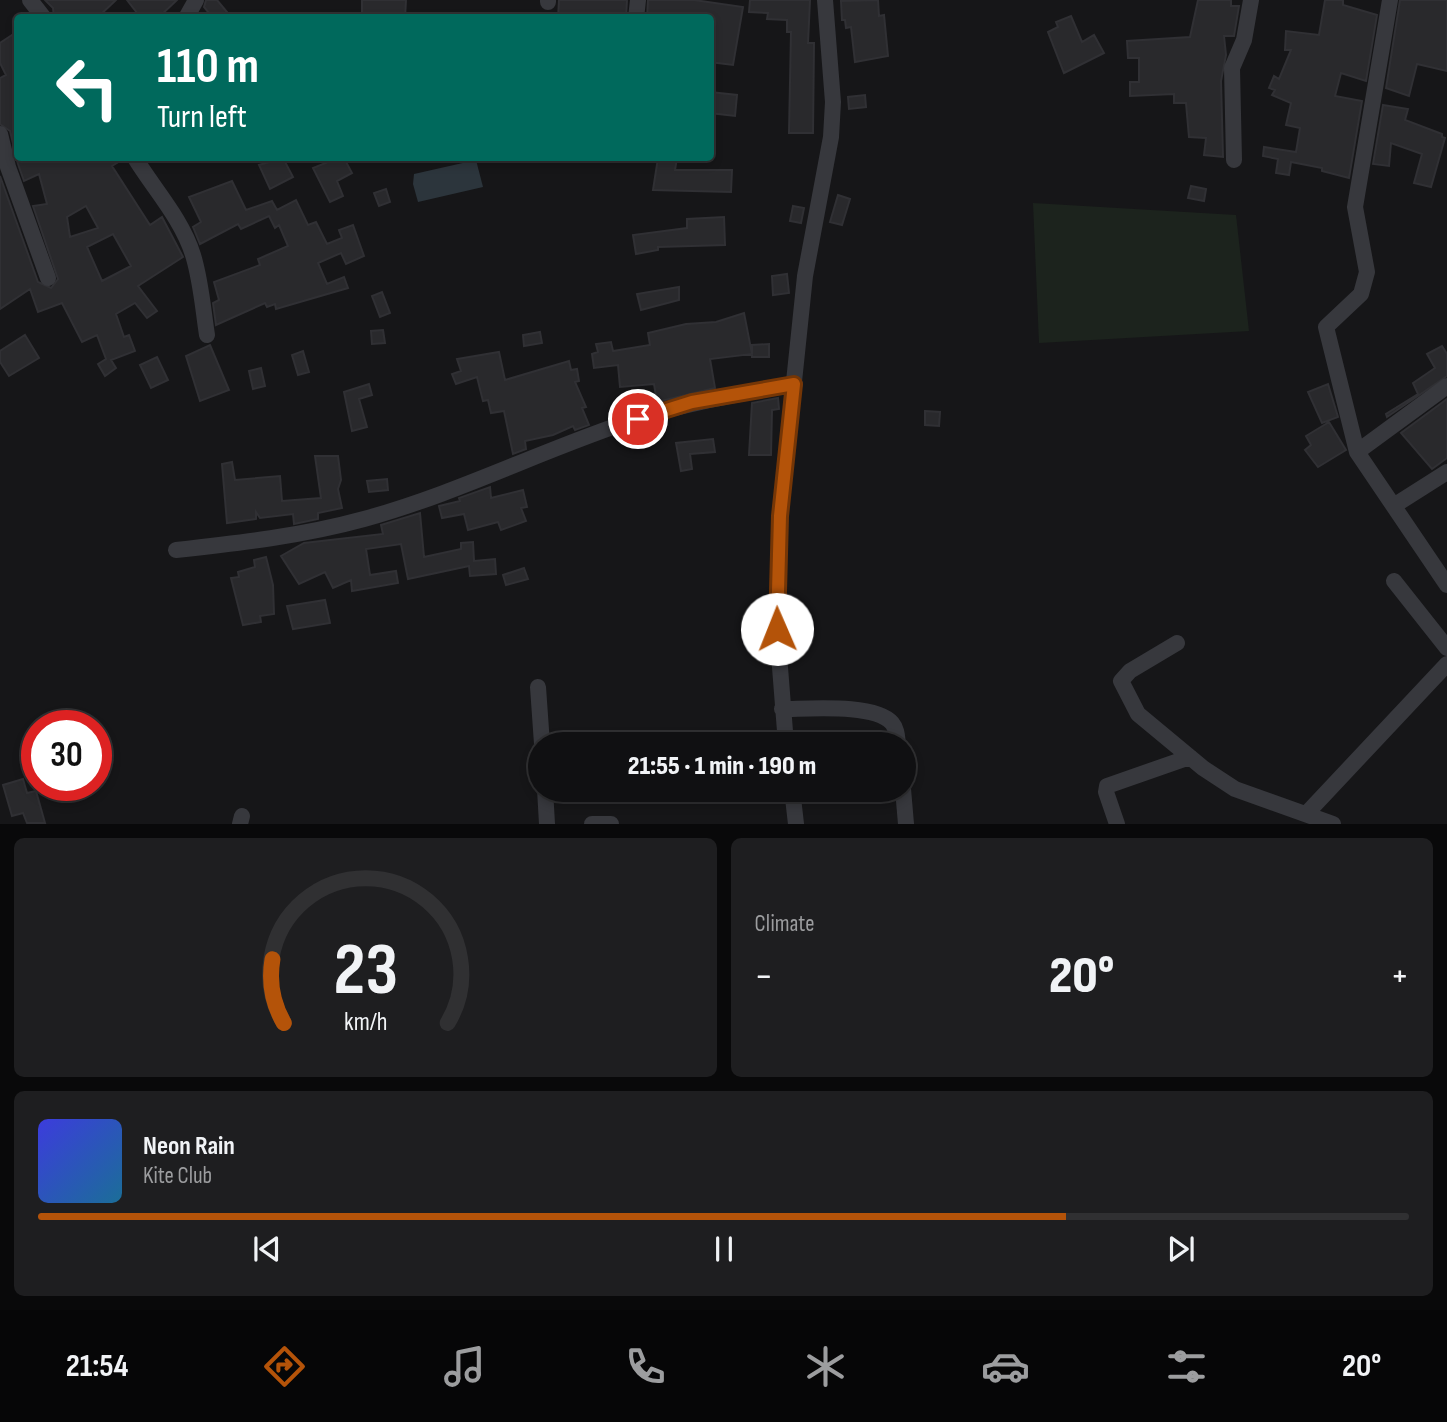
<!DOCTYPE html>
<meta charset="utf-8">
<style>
:root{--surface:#101012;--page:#1e1e20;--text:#f1f3f6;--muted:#9c9d9f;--line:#303032;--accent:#b45309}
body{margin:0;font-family:"Sofia Sans Condensed",sans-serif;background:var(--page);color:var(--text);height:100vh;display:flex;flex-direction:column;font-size:26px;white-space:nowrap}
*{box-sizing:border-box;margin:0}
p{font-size:23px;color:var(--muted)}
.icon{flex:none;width:38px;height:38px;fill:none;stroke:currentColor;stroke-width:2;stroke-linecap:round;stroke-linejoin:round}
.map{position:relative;height:824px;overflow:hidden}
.sheet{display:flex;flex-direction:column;gap:14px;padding:14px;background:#09090a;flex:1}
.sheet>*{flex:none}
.guide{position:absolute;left:14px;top:14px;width:700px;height:147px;border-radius:7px;box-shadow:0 4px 10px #0003,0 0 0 2px var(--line);background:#00695c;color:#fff;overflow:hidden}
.speed{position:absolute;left:21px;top:710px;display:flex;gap:14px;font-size:35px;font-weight:700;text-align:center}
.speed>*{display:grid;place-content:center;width:91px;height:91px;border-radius:50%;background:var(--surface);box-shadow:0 4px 10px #0003,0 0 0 2px var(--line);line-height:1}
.speed .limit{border:10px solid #d22;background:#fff;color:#111}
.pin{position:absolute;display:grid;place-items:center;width:60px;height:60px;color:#fff;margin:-30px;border:4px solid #fff;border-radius:50%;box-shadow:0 2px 7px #0007}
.me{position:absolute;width:77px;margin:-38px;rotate:359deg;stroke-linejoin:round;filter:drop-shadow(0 0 5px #0008)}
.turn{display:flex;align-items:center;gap:24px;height:147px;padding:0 28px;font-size:32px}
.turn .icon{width:91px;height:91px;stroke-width:2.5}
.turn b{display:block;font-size:49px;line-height:60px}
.big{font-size:52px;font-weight:800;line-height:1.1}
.sheet .card{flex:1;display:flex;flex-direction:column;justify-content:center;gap:10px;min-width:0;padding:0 24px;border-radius:10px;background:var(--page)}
.sheet .dial{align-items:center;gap:0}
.dial svg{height:182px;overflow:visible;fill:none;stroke:var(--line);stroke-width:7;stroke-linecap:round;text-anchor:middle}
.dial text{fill:var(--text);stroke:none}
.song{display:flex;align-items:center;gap:21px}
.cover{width:84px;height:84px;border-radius:10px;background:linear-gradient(135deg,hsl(240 70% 55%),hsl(200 70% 35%))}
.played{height:7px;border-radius:4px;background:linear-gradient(90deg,var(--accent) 75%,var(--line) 75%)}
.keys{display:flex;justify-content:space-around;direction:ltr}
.heat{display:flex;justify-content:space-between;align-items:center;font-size:38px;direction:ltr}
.sheet .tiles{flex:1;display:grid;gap:14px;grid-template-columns:1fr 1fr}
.card:last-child{grid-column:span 2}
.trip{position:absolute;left:528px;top:732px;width:388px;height:70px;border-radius:35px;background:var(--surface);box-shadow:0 4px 10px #0003,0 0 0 2px var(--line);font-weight:800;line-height:70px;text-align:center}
.dock{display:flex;height:112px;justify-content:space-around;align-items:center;background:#060607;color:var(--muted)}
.dock .icon{width:49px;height:49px}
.dock .on{color:var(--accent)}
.dock b{font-size:32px;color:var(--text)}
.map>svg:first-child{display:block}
</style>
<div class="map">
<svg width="1447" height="824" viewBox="0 0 1447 824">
<rect width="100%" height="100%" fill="#161618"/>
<!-- green -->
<path fill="#1c231d" d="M1033,203l203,12 13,116 -210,12z"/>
<!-- water -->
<path fill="#2c353c" d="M476,160l7,27 -65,15 -5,-18 1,-10z"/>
<!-- building -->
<path fill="#29292c" stroke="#303034" stroke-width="2" fill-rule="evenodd" d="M45,0h71l-19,18h-43l-1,-10z
M127,0h50l-19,18h-17z
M206,0h11l15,18h-19l-9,-11z
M362,0h44l-1,18h-43z
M559,0h68l-1,18h-68z
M648,0h46l49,7 -10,58 -23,-3v-44h-63z
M750,0h60l-2,43h6l-1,90h-24l2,-101h-4v-12l-20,-1 1,-6 -19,-1z
M878,0l1,16 5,-1 4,41 -33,6 -4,-35 -5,1 -1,-8h-3l-1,-19z
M1198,0h33v6h8l-5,30h-10l2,19 -5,26 2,76 -19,-2 2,-17 -17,-1 -3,-34h-12v-9l-44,2v-14h9v-24h-11l-1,-17 63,-4z
M1325,0h18v5l34,10 -11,66 -25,-8 -6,23 27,5 -13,77 -27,-7v-3l-31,-6 -2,13 -13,-2 2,-14 -15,-3 1,-9 32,5 4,-24 -14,-3 5,-22 -19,-8 3,-5 -6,-2 5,-12 5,3 12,-29h-6l1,-19 33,4z
M1400,0h47v71l-30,-7 -8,32 -23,-8z
M1071,16l11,26 12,-7 10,18 -40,20 -16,-41 10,-5 -2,-5z
M18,31v127h107l-13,8 38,59 12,-8 21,40 -45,29 19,25 -10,7 -12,-15 -19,11 8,23 5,-2 6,16 -24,9 5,8 -11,8 -7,-12 8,-5 -9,-24 -15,7 -20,-39 -24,9 -8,-23 -30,20v-133l38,106 13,6 7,-9 -25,-73 14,-2 -8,-30 -15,7 -6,-17 -8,-33 -10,-7v-46l6,-3 -6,-12v-20zM86,206l12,22 -28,9 -3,-20zM113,234l18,32 -29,15 -15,-34z
M710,92l27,3 -2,21 -25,-3z
M865,95l1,12 -17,2 -1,-12z
M1383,105l25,4 -3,11 37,14v3l3,1 -14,49 -17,-4 8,-29 -31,-11 -2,23 -16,-2z
M283,158l10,19 -23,12 -11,-24z
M338,158h6l8,15 -15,8 6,15 -13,6 -17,-34z
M658,158h19l-2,12h57l-1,22 -78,-2z
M232,181l14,29 26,-9 5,9 19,-10 12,25 8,-3 11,22 15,-6 -3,-8 14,-5 11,31 -18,8 -5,-11 -23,10 9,21 17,-7 4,11 -72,21 -1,-5 -8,3 -2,-4 -49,22 -3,-22 6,-3 -5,-18 46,-17 -2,-6 30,-13 -9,-21 -4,3 -6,-12 -28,13 -3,-5 -38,20 -7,-17 8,-5 -12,-25z
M1191,186l15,3 -2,12 -16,-3z
M386,189l4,13 -11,4 -5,-13z
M838,195l12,4 -8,26 -12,-3z
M793,206l11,2 -3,15 -11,-2z
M724,217l1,28 -67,2v3l-22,4 -3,-19 54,-7v-9z
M787,274l2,19 -16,2 -1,-19z
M679,287v13l-38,10 -4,-16z
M382,292l8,21 -10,4 -8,-21z
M744,313l8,41 -42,5 5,29 -58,14 -3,-18 -34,3 -2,-22 -24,3 -2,-14 6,-2 -2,-8 15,-2 2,9 37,-6 -2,-12 38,-9 30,-2z
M383,330l2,13 -13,1 -1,-13z
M540,332l2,11 -18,3 -1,-11z
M25,335l14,23 -30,18 -9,-14v-11z
M769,344v13h-17v-12z
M210,345l19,45 -29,11 -14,-45z
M1442,346l5,8v22l-60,41 -1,-3 32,-20 -5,-11 22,-15 -8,-14z
M303,351l6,21 -11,3 -6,-20z
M499,352l6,28 64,-19 2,9 6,-1 2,12 -4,1 11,25 -4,1 7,17 -14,5 -2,-4 -20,9 -28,6 1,8 -13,5 -9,-43 -13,2 -3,-13 -5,1 -6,-24 -21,7 -4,-10 9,-3 -4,-12z
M157,357l11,23 -17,8 -11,-23z
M261,368l4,18 -12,3 -4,-18z
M369,384l3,11 -13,4 8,28 -15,4 -8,-39z
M1328,384l10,33 -16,6 -14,-31z
M778,398l1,11 -7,1 -1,45h-22l3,-52z
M1447,399v59l-15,11 -31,-36z
M925,411l15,1 -1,14 -14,-1z
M1329,422l17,28 -28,17 -13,-17 6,-5 -5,-9z
M713,439l2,13 -25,2 2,15 -11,2 -5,-28z
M315,456h23l3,24 -3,9 4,19 -24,5v6l-24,5 -1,-10 -33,4 -4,-6v7l-29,4 -5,-59 10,-2 3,18 45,-4 2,25 39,-3z
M387,479l1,11 -19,2 -2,-11z
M490,487l1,11 32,-8 4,17 -6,1 5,13 -25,9 -3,-8 -30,8 -4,-16 -22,4 -3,-12 21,-5 -1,-3z
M420,513l4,44 37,-8v-6l12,-1 1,19 21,-2 1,15 -26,2 -1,-10 -61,13 -7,-35 -35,5 4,26 26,-4 2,12 -46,8 -1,-11 -18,8 -8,-16 -26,12 -18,-28 23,-13 79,-9 -2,-9z
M266,557l7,28 1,29 -14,2 1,6 -18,3 -12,-47 8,-1 -1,-5 17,-5 -1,-7z
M524,568l4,11 -22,6 -3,-10z
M325,600l5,23 -37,6 -6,-23z
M23,779l4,14 9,-2 9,32h-18l-4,-10 -11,3 -9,-31z"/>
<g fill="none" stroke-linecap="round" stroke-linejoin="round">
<!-- minor -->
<path stroke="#37383d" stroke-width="16" d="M30,0l14,18
M1390,0l-35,207 12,65 -6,22 -35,33 31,125 90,133
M548,2v-2
M186,18l10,-18
M636,18l2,-18
M0,134l8,33 40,111
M135,158c19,31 47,61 58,97 8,26 10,54 14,80
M1234,160l-2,-92 12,-28 7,-40
M1357,452l90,-66
M1395,505l52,-33
M176,550c64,-7 126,-14 188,-31 95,-26 182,-71 275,-101 51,-16 103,-24 156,-34
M1394,581l53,67
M1177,643l-47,28 -9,10 17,33 65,54 32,21 98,35
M538,687l4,57
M782,709c26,0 93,-6 110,14 5,6 5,13 6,21
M786,744l-9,-115 3,-113 25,-240 26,-139 2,-35 -8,-102
M545,789l2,35
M792,789l4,35
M903,789l3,35
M1308,812l139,-148
M240,824l2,-8
M592,824h19
M1117,824l-11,-32 1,-6 83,-29"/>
</g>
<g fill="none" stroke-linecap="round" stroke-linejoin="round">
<defs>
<path id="route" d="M638,419l54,-17 102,-18 -14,132 -3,113"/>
</defs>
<!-- route casing -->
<use href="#route" stroke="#753606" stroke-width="18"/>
<!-- route -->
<use href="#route" stroke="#b45309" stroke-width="12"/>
</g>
</svg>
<div class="speed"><div class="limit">30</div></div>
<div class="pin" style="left:638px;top:419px;background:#d93025"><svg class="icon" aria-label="arrive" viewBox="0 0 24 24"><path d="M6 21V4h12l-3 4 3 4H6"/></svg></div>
<svg class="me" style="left:777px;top:629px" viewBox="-20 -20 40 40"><circle r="19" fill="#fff"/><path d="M0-13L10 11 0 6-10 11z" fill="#b45309"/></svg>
<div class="trip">21:55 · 1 min · 190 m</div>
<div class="guide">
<div class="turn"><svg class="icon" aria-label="left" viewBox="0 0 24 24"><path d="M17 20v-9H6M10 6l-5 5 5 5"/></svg><div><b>110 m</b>Turn left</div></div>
</div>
</div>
<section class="sheet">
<div class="tiles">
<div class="card dial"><svg viewBox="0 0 100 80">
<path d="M14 69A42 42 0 1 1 86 69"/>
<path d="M14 69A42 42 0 0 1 9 41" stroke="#b45309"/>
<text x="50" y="56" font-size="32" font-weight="700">23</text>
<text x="50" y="72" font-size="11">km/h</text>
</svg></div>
<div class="card"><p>Climate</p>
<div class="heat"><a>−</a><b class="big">20°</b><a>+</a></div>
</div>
<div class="card">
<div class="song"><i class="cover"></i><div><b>Neon Rain</b><p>Kite Club</p></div></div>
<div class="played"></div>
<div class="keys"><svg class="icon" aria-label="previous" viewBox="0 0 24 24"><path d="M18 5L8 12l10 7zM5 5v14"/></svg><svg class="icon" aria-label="pause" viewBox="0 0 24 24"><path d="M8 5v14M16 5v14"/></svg><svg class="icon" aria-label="next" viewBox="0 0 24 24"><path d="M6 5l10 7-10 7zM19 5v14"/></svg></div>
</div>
</div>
</section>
<nav class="dock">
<b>21:54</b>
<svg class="icon on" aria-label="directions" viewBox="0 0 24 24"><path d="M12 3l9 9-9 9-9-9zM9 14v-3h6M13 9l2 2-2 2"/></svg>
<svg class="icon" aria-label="music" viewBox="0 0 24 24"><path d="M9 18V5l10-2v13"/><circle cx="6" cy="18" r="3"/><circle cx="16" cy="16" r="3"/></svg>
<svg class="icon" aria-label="phone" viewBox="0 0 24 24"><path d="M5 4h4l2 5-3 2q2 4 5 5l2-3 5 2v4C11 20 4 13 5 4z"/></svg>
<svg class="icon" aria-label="climate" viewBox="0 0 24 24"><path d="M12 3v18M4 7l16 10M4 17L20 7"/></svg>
<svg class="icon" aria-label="car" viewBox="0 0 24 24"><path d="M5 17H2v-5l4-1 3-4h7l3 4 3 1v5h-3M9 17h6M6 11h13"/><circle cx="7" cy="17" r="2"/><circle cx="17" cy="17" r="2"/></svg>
<svg class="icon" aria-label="filters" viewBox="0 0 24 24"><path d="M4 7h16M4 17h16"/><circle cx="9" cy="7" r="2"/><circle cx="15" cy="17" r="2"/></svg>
<b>20°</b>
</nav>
